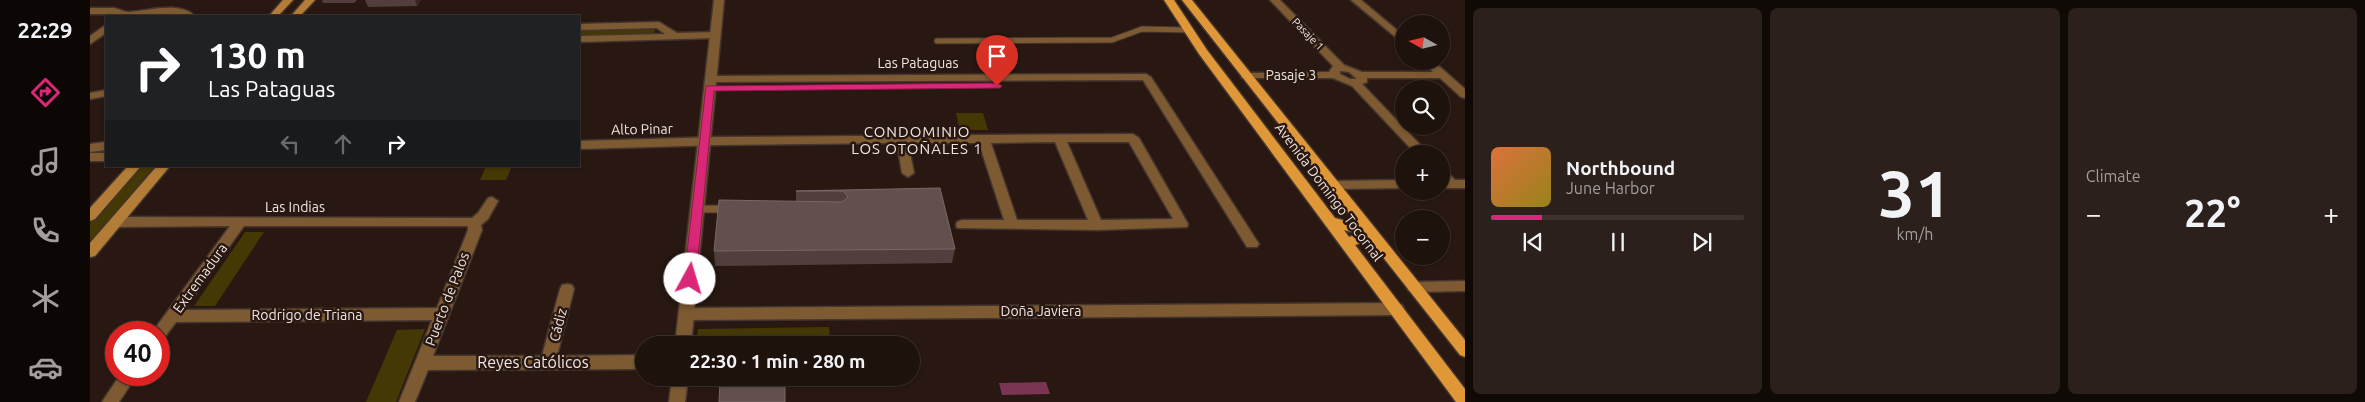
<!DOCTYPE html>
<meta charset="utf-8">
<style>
:root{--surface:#1e120d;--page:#2b201b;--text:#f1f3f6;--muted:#a19e9d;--line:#3c322e;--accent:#db2777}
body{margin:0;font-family:Ubuntu,sans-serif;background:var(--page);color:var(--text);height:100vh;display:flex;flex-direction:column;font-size:19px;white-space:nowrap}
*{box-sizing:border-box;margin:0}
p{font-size:16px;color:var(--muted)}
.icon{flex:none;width:28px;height:28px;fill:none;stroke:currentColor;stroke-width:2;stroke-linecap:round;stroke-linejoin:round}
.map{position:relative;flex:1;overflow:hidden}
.side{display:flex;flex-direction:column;gap:8px;padding:8px;background:#100a07;width:900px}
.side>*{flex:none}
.banner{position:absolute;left:15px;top:15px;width:475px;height:152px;border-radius:0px;box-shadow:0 1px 4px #0004,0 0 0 1px var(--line);background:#202124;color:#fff;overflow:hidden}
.needle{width:32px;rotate:278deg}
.tools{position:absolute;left:1305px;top:15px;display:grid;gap:10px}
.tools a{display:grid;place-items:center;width:55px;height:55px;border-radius:50%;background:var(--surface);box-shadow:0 1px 4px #0004,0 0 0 1px var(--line);font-size:25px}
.speed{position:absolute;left:15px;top:321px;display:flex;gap:10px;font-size:25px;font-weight:700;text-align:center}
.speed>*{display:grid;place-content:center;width:65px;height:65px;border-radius:50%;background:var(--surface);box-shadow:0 1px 4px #0004,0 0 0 1px var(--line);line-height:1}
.speed .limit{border:8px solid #d22;background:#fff;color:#111}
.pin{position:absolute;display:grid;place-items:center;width:42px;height:42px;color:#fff;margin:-51px -21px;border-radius:50% 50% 50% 0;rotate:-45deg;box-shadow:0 0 5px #0007}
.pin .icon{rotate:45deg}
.me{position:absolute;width:55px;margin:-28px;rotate:6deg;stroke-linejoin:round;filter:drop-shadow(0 0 4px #0008)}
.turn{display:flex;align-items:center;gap:18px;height:105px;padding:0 20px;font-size:22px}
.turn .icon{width:65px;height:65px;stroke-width:2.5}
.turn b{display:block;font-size:35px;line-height:42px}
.lanes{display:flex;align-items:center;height:48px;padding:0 20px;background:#0003;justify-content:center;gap:25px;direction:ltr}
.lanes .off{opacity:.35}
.big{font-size:38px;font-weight:600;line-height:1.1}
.side .tile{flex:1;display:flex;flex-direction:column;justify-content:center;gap:8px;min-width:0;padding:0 18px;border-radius:8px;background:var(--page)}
.side .dial{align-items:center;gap:0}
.dial b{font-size:65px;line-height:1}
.song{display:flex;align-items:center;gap:15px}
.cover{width:60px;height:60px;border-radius:8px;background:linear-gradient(135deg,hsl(20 70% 55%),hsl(50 70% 35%))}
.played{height:5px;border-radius:2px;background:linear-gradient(90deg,var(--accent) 20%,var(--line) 20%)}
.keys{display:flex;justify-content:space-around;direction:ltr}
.heat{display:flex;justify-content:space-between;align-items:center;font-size:28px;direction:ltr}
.side .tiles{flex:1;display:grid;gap:8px;grid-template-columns:repeat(3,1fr)}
.trip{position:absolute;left:545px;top:336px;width:285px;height:50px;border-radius:25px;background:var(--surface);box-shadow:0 1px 4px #0004,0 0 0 1px var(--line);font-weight:600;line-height:50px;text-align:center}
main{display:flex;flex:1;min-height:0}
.tab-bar{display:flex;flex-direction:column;width:90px;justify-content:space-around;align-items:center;background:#0c0705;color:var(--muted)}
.tab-bar .icon{width:35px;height:35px}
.tab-bar .current{color:var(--accent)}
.tab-bar b{font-size:22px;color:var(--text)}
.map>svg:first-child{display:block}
</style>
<main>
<nav class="tab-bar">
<b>22:29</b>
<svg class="icon current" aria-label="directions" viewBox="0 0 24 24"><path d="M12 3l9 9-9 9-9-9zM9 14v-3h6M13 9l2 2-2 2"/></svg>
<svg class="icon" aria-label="music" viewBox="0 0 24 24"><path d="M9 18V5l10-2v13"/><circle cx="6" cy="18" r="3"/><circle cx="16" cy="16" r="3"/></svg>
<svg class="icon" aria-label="phone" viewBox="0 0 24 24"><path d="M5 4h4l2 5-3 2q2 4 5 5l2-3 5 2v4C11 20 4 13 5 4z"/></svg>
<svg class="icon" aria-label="climate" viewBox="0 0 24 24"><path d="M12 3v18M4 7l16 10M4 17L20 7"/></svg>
<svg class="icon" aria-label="car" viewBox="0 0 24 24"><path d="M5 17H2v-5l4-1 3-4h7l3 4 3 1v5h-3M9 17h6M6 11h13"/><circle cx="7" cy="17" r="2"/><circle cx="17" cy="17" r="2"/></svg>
</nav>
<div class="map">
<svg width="1375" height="402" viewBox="0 0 1375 402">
<rect width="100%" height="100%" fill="#281811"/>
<!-- green -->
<path fill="#443805" d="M565,29l-1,6 -75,1v-6z
M866,113h27l5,17h-28z
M65,166l-57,67 -8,8v-19l51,-55z
M396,166h26l-6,14h-26z
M155,232h19l-49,74h-21z
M739,327l2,18h-135l2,-16z
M335,329l-29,73h-30l31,-72z"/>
<!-- water -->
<path fill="#7a3553" d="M956,382l4,12 -48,1 -3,-12z"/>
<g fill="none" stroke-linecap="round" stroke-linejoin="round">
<defs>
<path id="service-far1" d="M847,41l175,-1 30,-11 46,1"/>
<path id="service" d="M607,209h29"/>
<path id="minor" d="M1180,0h10l64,65 18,7h71l-11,-11h11l32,28v9l-4,-1 -21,-19h-73v4l-5,2 67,70h-13l-64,-68 -19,-8h-91l-1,-2 5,-3 83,-1 4,-6zM1250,71l9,1 8,7h-7l-10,-5z
M1261,0h10l43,36v8z
M0,8c8,0 16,0 24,0 5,1 10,4 15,4 19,-1 50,-11 66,4l-27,-2 -49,2 -5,-2h-24z
M569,22l18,11 38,-1 5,3 -5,3 -136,4v-6l86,-2 -8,-6 -78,2v-6z
M16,25v8l-16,11v-8z
M1056,74l5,3 106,164 2,3 -2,3h-10l-104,-167 -432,2 -5,-3 5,-3z
M16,90v6l-16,3v-6z
M1043,134l6,4 49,86 -1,3 -90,3 -140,-2 -1,-3 1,-3 5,-2h42l-25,-77h-71l6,30 -6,4 -6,-4 -5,-30 -178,2 -140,4v-8l140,-4zM965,142l33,78h-71l-26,-77zM977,142h62l44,77 -72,1z
M16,142v8l-16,2v-8z
M0,153h16v8h-16z
M1351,169l4,1 10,10h10v8h-24z
M1314,180v8l-71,1 -6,-4 6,-4z
M402,197l6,4 -10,18 -7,6 1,5 -49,126h109l18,-67 2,-4 5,-1 5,1 2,4 -17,67 87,-1v14l-216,1 -13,32h-16l33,-82 -256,2 -12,16 -5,2v-8h-7l2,-2 76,-104 -115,1 -6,-5 6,-5 357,1 6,-5 10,-15zM154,226h224v4l-31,78 -253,2z
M1375,281v10l-51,1 -5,-1 -2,-4 2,-4 5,-1z
M1307,303l5,2 2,4 -2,4 -5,2 -711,5 -5,-2 -2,-4 2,-4 5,-2z
M30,375h17l-18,27h-17z"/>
<path id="tertiary" d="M624,0h10l-33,345h-16z
M582,378h16l-3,24h-16z"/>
<path id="secondary" d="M193,0h10l-15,16h-9z
M215,0h10l-15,16h-9z
M38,166h13l-46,53 -5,2v-13z
M67,166h13l-75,90 -5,1v-14z"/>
<path id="primary" d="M1074,0h10l33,50 128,168 15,4 4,-2 -172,-220h10l273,340v17l-5,-2 -85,-108 -14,-4 -6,2 110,144v13h-9l-257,-348zM1270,228l5,7 -5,-2 -11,4 -5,-7 7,2z"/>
</defs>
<!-- service-far1 casing -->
<use href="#service-far1" stroke="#44352e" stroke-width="7"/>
<!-- service casing -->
<use href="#service" stroke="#44352e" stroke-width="9"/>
<!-- minor casing -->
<use href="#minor" stroke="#44352e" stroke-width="3"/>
<!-- tertiary casing -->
<use href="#tertiary" stroke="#44352e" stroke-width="3"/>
<!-- secondary casing -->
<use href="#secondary" stroke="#44352e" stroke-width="3"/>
<!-- primary casing -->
<use href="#primary" stroke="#44352e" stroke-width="3"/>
<!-- service-far1 -->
<use href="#service-far1" stroke="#7d5a31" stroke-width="5"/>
<!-- service -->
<use href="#service" stroke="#7d5a31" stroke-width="7"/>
<!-- minor -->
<use href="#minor" fill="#7d5a31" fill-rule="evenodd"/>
<!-- tertiary -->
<use href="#tertiary" fill="#7d5a31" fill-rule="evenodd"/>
<!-- secondary -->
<use href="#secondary" fill="#b47d37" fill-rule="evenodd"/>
<!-- primary -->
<use href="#primary" fill="#e09738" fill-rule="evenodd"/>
</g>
<!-- wall -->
<path fill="#513e3d" d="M232,0h35l-3,3h-31z
M275,0h56l-4,6 -49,1z
M850,188l15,61 -3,14 -237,3 -1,-15 82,-50v-10z"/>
<!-- shaded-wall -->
<path fill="#392724" d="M325,0h6l-4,6z"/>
<!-- building -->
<path fill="#62504f" stroke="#786766" d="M850,188l15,61 -241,2 5,-51 123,2 6,-5 -5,-6h-47z
M695,381v21h-66l1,-20z"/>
<!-- route -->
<path fill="#db2777" stroke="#8e194d" d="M907,83l5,3 -2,2 -286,3 -18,188 -6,5 -5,-2 -1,-3 22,-193z"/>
<g text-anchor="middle" stroke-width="5" stroke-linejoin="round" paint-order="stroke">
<!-- far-street labels -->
<g font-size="11" fill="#f0e5e0" stroke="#281811">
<text transform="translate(1218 34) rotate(46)" y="4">Pasaje 1</text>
</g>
<!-- street labels -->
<g font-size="14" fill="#f0e5e0" stroke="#281811">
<text x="828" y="68">Las Pataguas</text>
<text x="1201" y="80">Pasaje 3</text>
<text transform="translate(552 129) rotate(-1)" y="5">Alto Pinar</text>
<text transform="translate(1239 192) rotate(53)" y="5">Avenida Domingo Tocornal</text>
<text x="205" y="212">Las Indias</text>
<text transform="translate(110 278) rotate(-54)" y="5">Extremadura</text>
<text transform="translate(357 299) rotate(-69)" y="5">Puerto de Palos</text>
<text x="951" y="316">Doña Javiera</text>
<text x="217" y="320">Rodrigo de Triana</text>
<text transform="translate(468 325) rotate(-76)" y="5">Cádiz</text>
</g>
<!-- neighbourhood labels -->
<g font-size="15" letter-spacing="1" fill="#f0e5e0" stroke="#281811">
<text x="827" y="137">CONDOMINIO<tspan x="827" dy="17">LOS OTOÑALES 1</tspan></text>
</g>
<!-- near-street labels -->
<g font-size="16" fill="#f0e5e0" stroke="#281811">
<text x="443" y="368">Reyes Católicos</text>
</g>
</g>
</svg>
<div class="tools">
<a><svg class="needle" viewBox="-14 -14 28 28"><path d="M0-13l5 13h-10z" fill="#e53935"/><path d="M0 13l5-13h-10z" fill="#a19e9d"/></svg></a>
<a><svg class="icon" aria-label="search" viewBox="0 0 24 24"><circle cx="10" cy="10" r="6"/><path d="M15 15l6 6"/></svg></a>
<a>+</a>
<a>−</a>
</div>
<div class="speed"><div class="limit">40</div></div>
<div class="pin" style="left:907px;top:86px;background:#d93025"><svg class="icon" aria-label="arrive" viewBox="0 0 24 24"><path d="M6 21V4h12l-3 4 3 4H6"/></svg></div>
<svg class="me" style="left:600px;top:279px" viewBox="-20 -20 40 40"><circle r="19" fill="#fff"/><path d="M0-13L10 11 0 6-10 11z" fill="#db2777"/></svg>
<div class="trip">22:30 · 1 min · 280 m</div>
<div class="banner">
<div class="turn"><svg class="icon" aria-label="right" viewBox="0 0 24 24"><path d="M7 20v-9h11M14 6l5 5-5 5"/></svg><div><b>130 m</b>Las Pataguas</div></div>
<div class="lanes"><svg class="icon off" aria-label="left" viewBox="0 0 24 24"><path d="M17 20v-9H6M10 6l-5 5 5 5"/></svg><svg class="icon off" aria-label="ahead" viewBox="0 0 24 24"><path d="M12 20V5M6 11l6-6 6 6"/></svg><svg class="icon" aria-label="right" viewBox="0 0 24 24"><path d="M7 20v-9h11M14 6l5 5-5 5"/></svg></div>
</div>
</div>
<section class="side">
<div class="tiles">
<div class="tile">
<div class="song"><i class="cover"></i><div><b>Northbound</b><p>June Harbor</p></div></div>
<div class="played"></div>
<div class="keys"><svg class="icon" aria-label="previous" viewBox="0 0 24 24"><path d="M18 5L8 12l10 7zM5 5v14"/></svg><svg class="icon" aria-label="pause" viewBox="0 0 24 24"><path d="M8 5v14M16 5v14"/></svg><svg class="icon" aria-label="next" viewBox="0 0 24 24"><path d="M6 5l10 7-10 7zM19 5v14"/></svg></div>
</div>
<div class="tile dial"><b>31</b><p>km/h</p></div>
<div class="tile"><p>Climate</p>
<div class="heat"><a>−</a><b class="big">22°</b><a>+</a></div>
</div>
</div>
</section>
</main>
